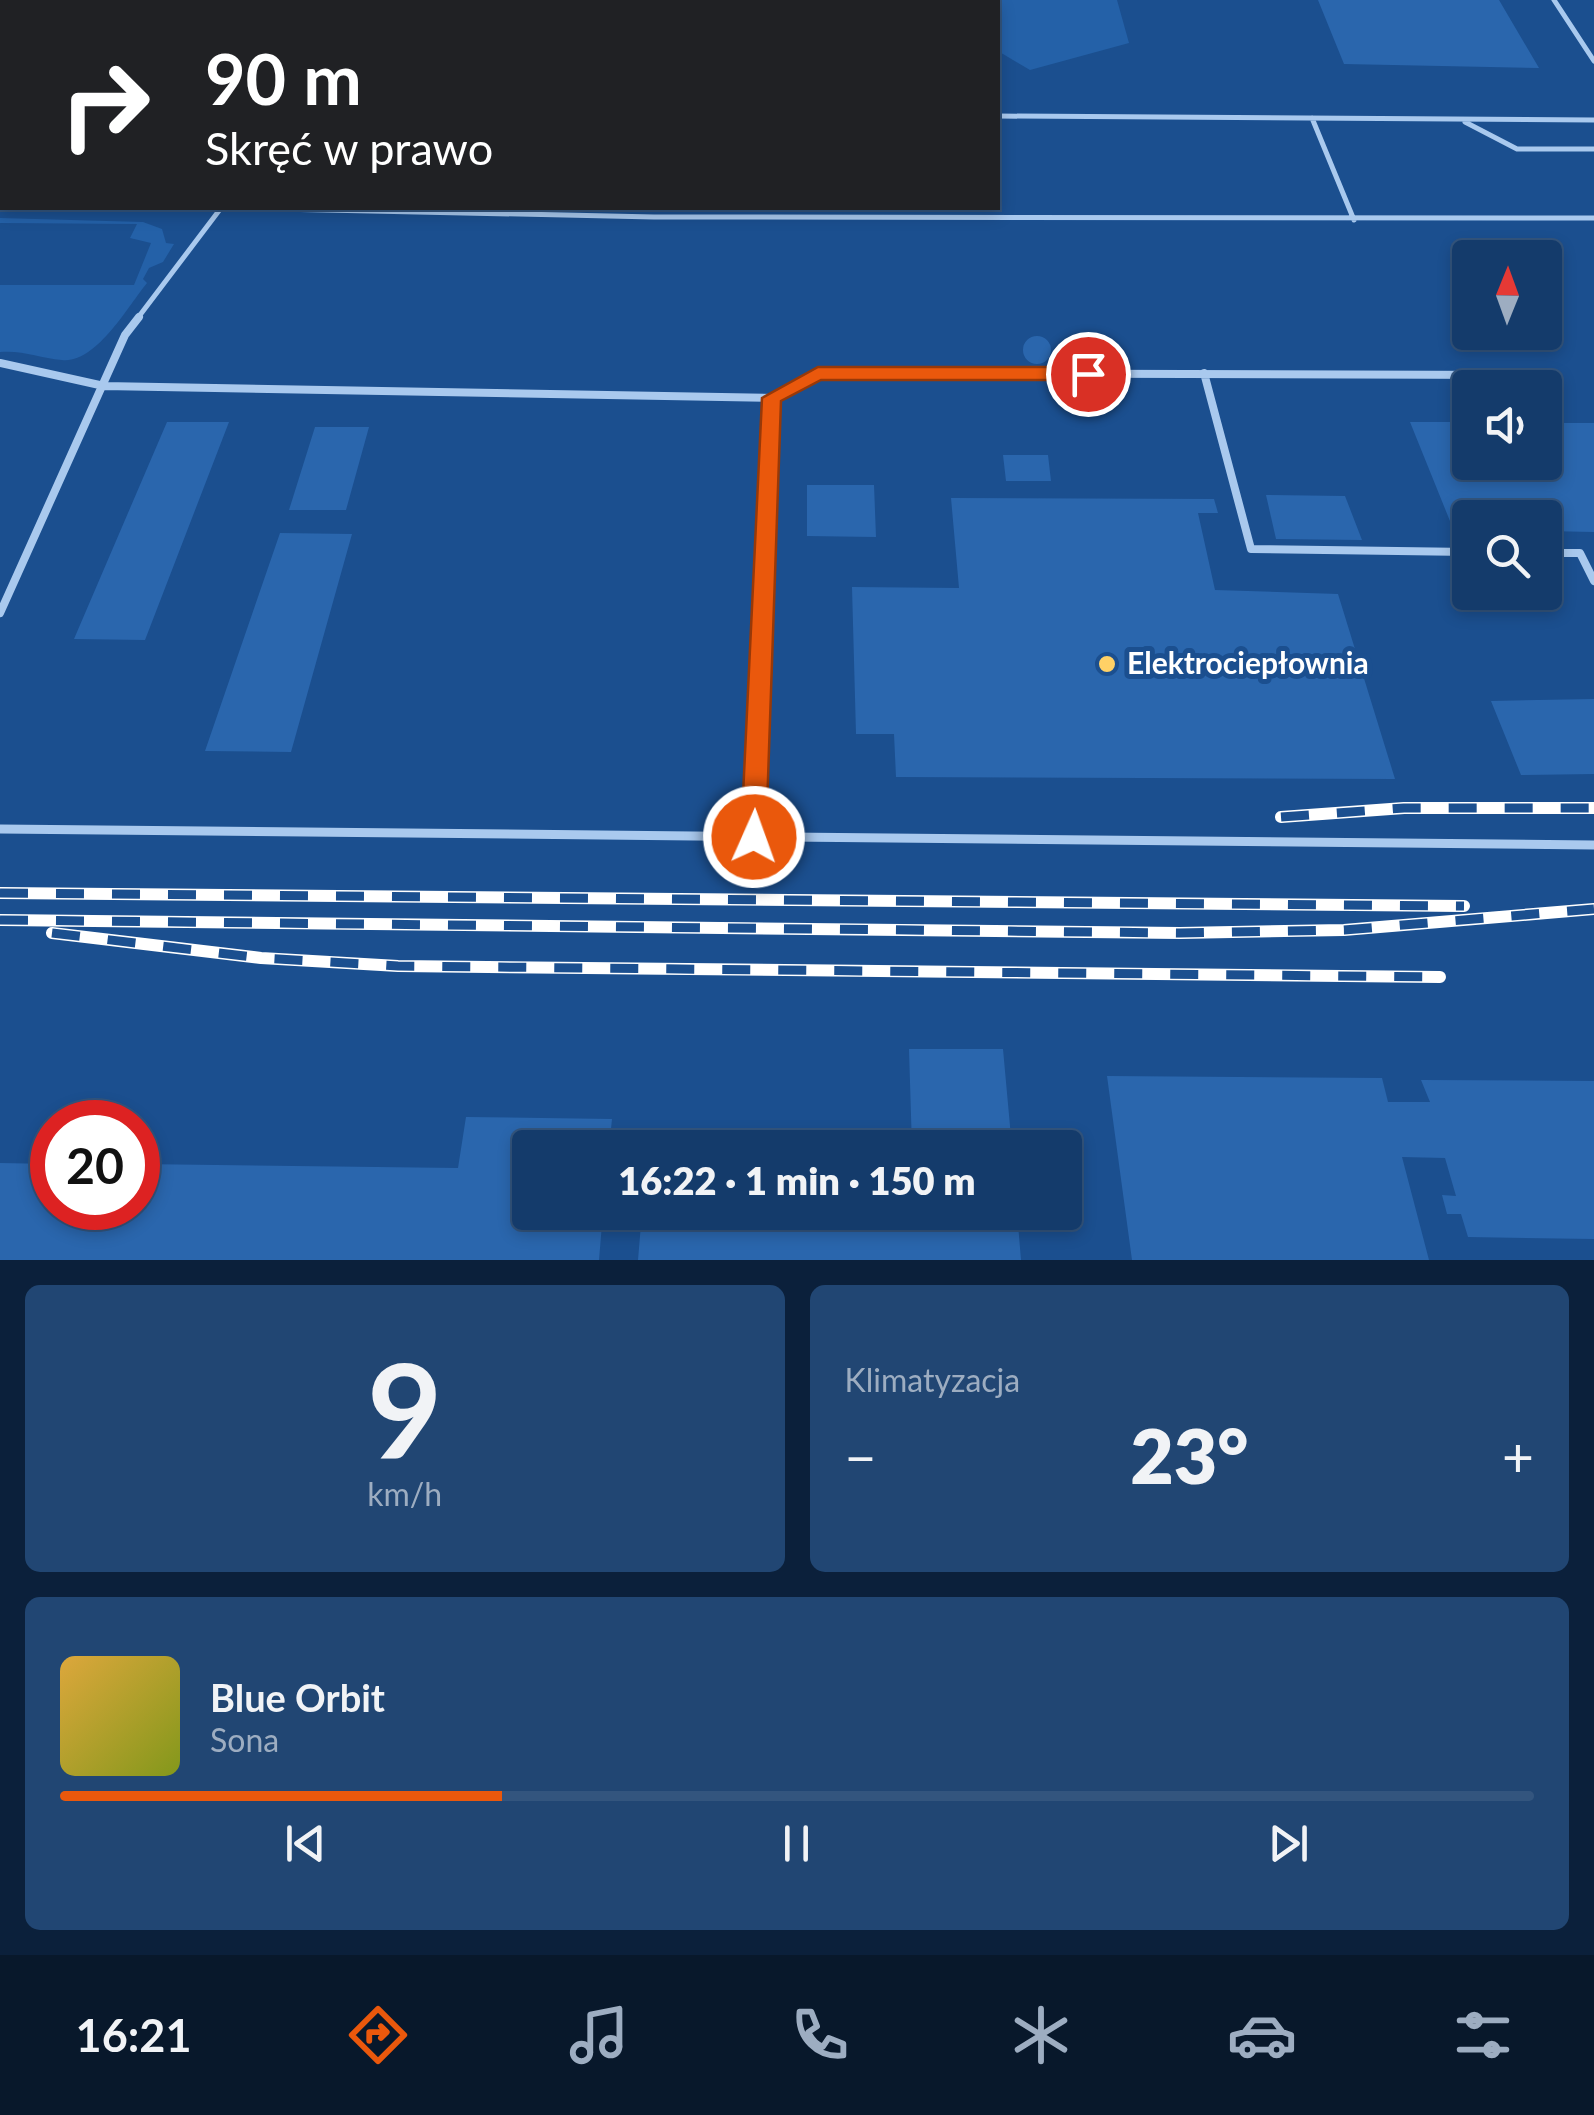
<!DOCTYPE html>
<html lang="pl">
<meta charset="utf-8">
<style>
:root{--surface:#143b6b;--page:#214673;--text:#f1f3f6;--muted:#9dadc1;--line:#33557e;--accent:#ea580c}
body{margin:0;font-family:Lato,sans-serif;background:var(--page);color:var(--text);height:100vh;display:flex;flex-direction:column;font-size:38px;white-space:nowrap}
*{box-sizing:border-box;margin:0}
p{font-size:32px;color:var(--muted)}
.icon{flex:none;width:55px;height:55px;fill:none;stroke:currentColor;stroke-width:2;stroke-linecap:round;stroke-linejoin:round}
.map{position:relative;height:1260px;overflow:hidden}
.sheet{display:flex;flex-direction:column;gap:25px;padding:25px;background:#0b203b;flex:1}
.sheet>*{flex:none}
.guide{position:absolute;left:0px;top:0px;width:1000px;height:210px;box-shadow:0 5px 15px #0003,0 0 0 2px var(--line);background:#202124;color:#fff;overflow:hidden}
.needle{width:65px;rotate:1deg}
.controls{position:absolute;left:1452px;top:240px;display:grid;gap:20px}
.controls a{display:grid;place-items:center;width:110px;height:110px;border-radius:10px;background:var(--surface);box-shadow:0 5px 15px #0003,0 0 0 2px var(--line);font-size:50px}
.speed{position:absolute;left:30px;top:1100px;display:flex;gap:20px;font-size:50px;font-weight:700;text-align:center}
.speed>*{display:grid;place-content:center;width:130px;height:130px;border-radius:50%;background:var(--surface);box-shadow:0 5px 15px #0003,0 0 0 2px var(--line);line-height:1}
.speed .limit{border:15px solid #d22;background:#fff;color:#111}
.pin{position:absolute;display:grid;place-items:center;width:85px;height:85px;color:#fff;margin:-42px;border:5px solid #fff;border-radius:50%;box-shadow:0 2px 10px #0007}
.me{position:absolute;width:110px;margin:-55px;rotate:2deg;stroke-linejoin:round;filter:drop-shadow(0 0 8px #0008)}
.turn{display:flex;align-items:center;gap:35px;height:210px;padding:0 40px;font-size:45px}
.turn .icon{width:130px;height:130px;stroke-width:2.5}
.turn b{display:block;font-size:70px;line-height:85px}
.big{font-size:75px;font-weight:800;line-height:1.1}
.sheet .card{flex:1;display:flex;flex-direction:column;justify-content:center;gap:15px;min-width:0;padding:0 35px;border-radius:15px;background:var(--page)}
.sheet .dial{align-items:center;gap:0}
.dial b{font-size:130px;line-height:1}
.song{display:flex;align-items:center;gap:30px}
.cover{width:120px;height:120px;border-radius:15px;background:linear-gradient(135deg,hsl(40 70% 55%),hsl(70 70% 35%))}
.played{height:10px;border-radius:5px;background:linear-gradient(90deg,var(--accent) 30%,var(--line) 30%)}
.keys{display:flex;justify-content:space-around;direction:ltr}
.heat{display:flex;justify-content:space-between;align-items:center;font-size:55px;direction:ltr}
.sheet .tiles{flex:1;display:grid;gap:25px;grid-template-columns:1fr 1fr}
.card:last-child{grid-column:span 2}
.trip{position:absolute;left:512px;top:1130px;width:570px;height:100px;border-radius:10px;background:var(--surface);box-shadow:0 5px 15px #0003,0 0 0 2px var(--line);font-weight:800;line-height:100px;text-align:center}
.tab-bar{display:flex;height:160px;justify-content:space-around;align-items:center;background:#08182b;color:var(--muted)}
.tab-bar .icon{width:70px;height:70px}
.tab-bar .selected{color:var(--accent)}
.tab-bar b{font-size:45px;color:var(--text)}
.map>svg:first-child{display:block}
</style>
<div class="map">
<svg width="1594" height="1260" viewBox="0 0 1594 1260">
<rect width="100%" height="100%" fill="#1b4f8f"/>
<!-- green -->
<path fill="#2461a8" d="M955,0h162l12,43 -99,27 -32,-19v-49z
M0,218l143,4 19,7 4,14 8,1 -11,18 -14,6 -6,11 4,4c-19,23 -51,81 -85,77 -22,-2 -39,-10 -62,-8v-67h134l17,-42 -21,-5 7,-14 -137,-1z"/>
<!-- building -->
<path fill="#2a66ad" d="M1318,0h181l40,68 -195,-4z
M1023 350a14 14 0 1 1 28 0a14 14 0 1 1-28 0Z
M167,422h62l-84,218 -71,-1z
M1410,422h60v40h75v-39h49v109l-49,-1v-13h-75v13h-16z
M315,427h54l-23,83h-57z
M1003,455h45l3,26h-45z
M807,485h67l2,52 -69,-1z
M1266,495l79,1 17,44 -86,-1z
M951,498l263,1 4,14h-20l17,77 123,4 57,185 -499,-2 -2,-43h-38l-4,-147 107,1z
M280,533l72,1 -61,218 -86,-1z
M1594,699v75l-73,1 -30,-74z
M909,1049h94l9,99h-100z
M1107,1076l275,2 6,24h42l-9,-22 173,1v158l-126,-2 -7,-23h-14l-5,-19 14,1 -11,-38 -43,-1 27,103h-297z
M466,1117l146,2 -3,29h-79v64h73l-4,48h-599v-97l52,1v44h86v-44l320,4z
M642,1212h375l4,48h-383z"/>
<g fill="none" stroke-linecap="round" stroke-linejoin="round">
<!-- lane-far2 -->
<path stroke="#a9c9ee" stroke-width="5" d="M1554,0l40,61
M998,116l596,4
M1312,118l42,102
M1465,122l52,27h77
M235,208l419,9 940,1
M137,319l84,-111"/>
<!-- lane-far1 -->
<path stroke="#a9c9ee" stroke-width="8" d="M0,363l104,23 668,12 46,-25 695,2
M1204,373l47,176 219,3
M1545,553h35l14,28
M0,613l125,-278 14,-18
M758,730l14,-332"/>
<!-- lane -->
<path stroke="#a9c9ee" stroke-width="9" d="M0,829l1594,16
M754,837l4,-109"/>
<defs>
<path id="rail" d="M1281,817l123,-9h190
M0,893l1464,13
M0,920l1180,13 164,-3 250,-21
M52,933l209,25 137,8 1042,11"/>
</defs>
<!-- rail casing -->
<use href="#rail" stroke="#fff" stroke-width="12"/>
<!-- rail -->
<use href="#rail" stroke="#1b4f8f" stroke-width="9" stroke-dasharray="28" stroke-linecap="butt"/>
</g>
<!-- route -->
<path fill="#ea580c" stroke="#983908" stroke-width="2.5" d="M818,367h270l10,7 -10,6h-267l-40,21 -15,436 -3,8 -9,4 -10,-4 -3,-8 21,-439z"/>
<!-- markers -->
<circle fill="#ffd166" stroke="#1b4f8f" stroke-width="4" cx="1107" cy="664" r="10"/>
<g text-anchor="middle" stroke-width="10" stroke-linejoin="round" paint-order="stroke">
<!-- poi labels -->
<g font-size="30" font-weight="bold" fill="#fff" stroke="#1b4f8f" text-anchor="start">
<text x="1127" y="674">Elektrociepłownia</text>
</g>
</g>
</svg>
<div class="controls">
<a><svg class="needle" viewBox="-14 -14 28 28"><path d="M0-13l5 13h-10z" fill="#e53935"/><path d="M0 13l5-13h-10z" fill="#9dadc1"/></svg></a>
<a><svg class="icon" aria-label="sound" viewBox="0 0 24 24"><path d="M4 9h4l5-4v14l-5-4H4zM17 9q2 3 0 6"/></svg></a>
<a><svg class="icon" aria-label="search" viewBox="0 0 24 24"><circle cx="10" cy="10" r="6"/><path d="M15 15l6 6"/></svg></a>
</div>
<div class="speed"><div class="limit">20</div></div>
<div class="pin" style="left:1088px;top:374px;background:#d93025"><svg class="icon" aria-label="arrive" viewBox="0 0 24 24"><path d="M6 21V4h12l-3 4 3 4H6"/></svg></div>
<svg class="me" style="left:754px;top:837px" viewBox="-20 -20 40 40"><circle r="17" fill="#ea580c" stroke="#fff" stroke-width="3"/><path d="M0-11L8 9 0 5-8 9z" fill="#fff"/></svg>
<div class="trip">16:22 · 1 min · 150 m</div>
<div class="guide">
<div class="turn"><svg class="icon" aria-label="right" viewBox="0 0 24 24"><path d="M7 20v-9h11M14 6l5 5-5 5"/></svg><div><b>90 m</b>Skręć w prawo</div></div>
</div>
</div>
<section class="sheet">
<div class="tiles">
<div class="card dial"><b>9</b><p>km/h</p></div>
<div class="card"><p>Klimatyzacja</p>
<div class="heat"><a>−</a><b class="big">23°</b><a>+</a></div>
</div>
<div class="card">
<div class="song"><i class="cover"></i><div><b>Blue Orbit</b><p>Sona</p></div></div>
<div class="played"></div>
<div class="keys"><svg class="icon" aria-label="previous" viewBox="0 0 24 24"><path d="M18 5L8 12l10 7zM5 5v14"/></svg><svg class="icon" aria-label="pause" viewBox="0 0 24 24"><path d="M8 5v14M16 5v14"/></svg><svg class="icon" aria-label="next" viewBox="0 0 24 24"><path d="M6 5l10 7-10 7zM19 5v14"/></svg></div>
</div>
</div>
</section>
<nav class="tab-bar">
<b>16:21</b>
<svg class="icon selected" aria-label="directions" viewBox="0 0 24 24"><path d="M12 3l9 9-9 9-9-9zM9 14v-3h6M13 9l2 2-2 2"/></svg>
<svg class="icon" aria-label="music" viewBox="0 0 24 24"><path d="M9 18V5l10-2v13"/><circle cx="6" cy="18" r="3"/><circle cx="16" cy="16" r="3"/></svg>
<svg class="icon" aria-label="phone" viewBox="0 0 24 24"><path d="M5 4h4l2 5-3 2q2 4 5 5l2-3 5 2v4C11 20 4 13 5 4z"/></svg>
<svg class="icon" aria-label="climate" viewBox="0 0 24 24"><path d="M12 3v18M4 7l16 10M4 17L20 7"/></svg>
<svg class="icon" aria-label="car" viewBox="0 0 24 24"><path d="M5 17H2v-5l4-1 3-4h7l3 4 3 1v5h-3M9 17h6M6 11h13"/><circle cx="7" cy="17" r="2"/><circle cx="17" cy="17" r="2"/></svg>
<svg class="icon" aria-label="filters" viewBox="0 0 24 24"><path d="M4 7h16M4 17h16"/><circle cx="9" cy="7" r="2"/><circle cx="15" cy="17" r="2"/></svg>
</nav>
